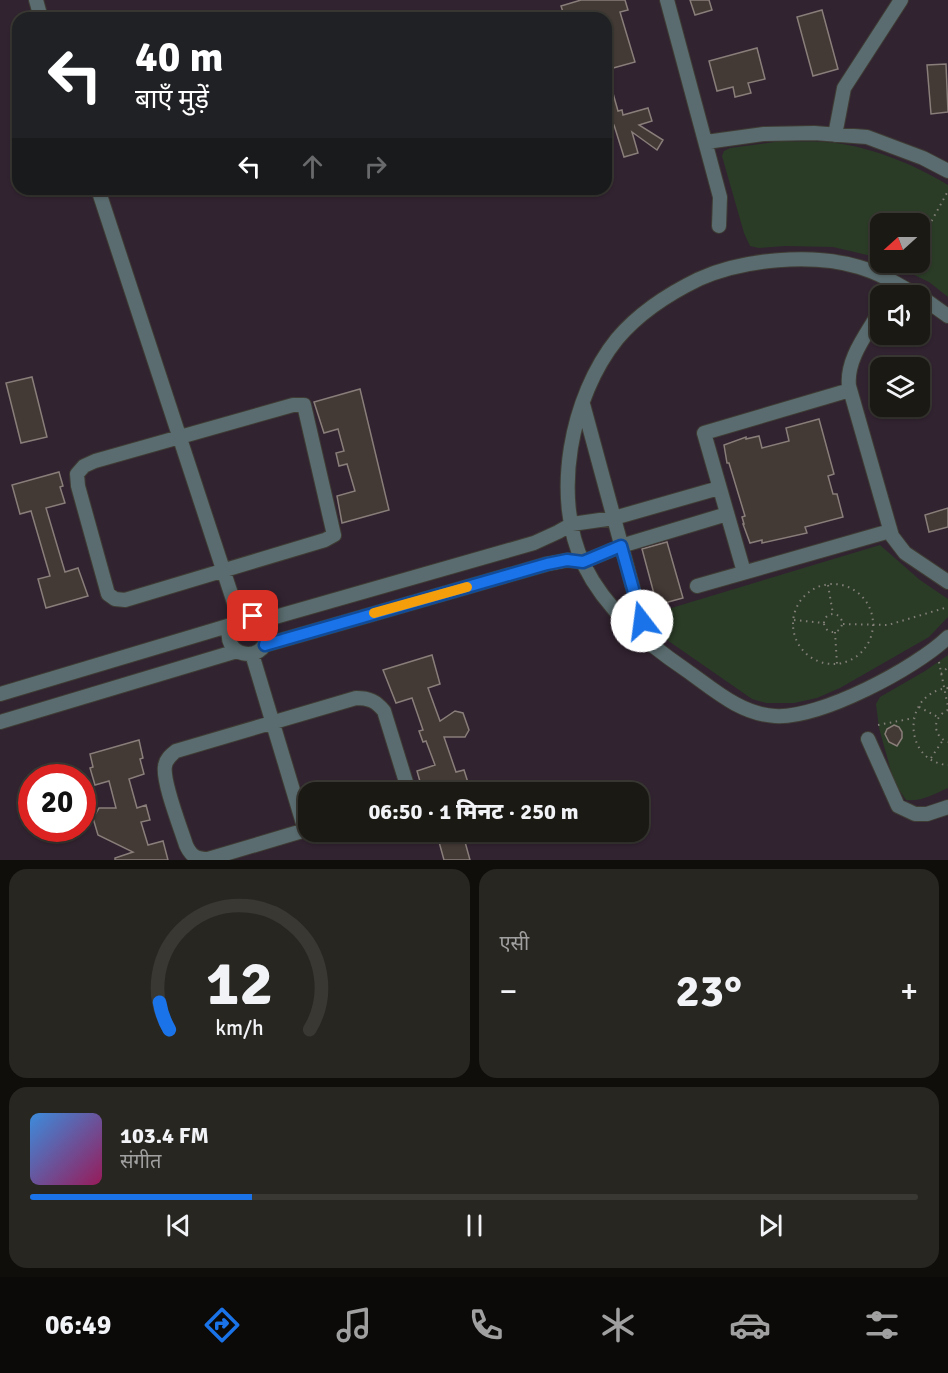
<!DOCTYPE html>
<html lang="hi">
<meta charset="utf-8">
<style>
:root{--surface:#1b1913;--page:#282621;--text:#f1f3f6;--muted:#a0a0a0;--line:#393833;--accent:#1a73e8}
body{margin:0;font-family:Signika,"Noto Sans Devanagari",sans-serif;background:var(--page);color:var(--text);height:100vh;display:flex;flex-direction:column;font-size:22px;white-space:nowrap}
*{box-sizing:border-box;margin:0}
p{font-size:20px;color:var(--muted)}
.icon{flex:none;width:33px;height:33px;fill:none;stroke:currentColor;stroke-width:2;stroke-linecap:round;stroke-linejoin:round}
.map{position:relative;height:860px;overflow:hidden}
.details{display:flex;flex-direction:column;gap:9px;padding:9px;background:#0f0e0a;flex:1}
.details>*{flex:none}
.banner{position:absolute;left:12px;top:12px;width:600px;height:183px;border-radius:18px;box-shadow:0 2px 4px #0004,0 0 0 2px var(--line);background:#202124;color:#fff;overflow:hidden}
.needle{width:39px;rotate:249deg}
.buttons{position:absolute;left:870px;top:213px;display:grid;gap:12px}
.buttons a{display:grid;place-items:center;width:60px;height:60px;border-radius:12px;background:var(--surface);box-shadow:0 2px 4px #0004,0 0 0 2px var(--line);font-size:30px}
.speed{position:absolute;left:18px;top:764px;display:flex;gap:12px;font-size:30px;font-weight:700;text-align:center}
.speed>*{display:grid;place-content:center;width:78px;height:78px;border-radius:50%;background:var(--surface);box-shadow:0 2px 4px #0004,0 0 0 2px var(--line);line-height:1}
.speed .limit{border:9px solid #d22;background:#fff;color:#111}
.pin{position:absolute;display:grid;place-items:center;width:51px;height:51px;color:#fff;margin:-26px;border-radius:12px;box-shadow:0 3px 9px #0006}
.me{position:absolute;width:66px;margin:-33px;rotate:345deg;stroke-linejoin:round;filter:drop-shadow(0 0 4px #0008)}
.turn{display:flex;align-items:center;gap:21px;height:126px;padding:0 24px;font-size:27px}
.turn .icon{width:78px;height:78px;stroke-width:2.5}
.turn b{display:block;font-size:42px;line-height:51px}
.lanes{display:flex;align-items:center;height:57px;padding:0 24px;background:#0003;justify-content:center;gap:30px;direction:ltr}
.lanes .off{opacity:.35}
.big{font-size:45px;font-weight:800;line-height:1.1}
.details .widget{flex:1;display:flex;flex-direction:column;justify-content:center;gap:9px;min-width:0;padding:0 21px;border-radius:18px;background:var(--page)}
.details .dial{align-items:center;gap:0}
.dial svg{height:156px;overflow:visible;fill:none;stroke:var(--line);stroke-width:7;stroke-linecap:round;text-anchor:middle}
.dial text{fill:var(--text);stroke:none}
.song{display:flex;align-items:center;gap:18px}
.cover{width:72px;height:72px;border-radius:9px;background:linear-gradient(135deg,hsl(210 70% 55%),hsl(330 70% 35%))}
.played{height:6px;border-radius:3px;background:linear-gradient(90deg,var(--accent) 25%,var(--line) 25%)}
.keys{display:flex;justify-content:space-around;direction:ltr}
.heat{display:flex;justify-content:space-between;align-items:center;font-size:33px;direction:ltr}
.details .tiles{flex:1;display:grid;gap:9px;grid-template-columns:1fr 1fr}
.widget:last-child{grid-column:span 2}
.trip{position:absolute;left:298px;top:782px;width:351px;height:60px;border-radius:18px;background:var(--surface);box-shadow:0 2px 4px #0004,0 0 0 2px var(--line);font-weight:800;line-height:60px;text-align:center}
.menu{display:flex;height:96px;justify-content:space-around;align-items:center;background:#0b0a08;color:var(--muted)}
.menu .icon{width:42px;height:42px}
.menu .on{color:var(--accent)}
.menu b{font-size:27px;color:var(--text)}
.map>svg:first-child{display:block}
</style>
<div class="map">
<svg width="948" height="860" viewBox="0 0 948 860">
<rect width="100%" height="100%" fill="#242119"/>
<!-- education -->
<path fill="#312330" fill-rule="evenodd" d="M0,0h948v860h-948zM18,18h588v171h-588zM880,224h40v38h-40zM880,296h40v38h-40zM880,368h40v38h-40zM32,777h50v51h-50zM309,792h330v39h-330z"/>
<!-- green -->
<path fill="#2a3c26" d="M782,141c14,1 28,0 42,1 41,2 90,22 124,43v112l-19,-15 -40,-19 31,-1v-38h-40v34l-47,-11 -48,-1 -26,2 -9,-2 -6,-13 -22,-77 2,-5 6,-3z
M880,545l40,35 28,19v18l-19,20 -89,51 -23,10 -23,5h-28l-14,-4 -85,-59 -9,-28z
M948,655v133c-14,6 -27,14 -42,12l-12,-18 -15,-54 -3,-24 4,-7 45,-26z"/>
<!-- building -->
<path fill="#433935" stroke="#897e79" stroke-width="1.5" d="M581,0h44l3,10 -8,2 15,50 -29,8v-23l6,-2 -6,-20v-7h-41l-4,-12z
M690,0h19l3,10 -17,5z
M822,10l16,59 -25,7 -16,-59z
M757,48l8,31 -17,4 3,10 -16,4 -2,-10 -16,4 -8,-30z
M946,64l2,48 -17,2 -4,-49z
M606,79h3l9,32 4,-1 1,5 25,-7 4,13 -13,4 24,15 -6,10 -25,-18 6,21 -14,4 -10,-32h-2l-2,-5 -4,1z
M32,377l15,60 -26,6 -15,-60z
M360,389l29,121 -47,13 -5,-27 18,-5 -8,-27 -8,2 -3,-13 8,-2 -6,-22 -14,4 -10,-31z
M819,419l15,55 -6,2 5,18h4l6,23 -38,10 2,6 -45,10v-3l-12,3 -7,-19h1l-2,-7 3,-1 -16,-53h-2l-3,-18 22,-8v2l13,-3 3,12 27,-7 -3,-13z
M59,472l4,14 -3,1 5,16 -19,5 19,64 13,-4 10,28 -42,12 -8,-29 12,-3 -19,-65 -11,3 -8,-29z
M948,508v19l-19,5 -4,-17z
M667,542l16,56 -26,7 -15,-56z
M432,655l8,29 -12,4 12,33 15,-10 8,2 6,17 -4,7h-21l12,35 8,-2 7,22h-48l-6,-21 18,-6 -9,-24 -3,1 -4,-11 4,-1 -11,-32 -16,5 -13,-33z
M894,725l5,2 3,5v6l-5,8 -8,-4 -4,-8 2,-5z
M139,740l4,18 -3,1 4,15 -15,5 8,29 9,-3 4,15 -9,2 7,23 15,-4 5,19h-53v-2l18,-6 -35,-17 -5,-17 6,-10h17l-7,-27 -14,4 -5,-17 3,-1 -3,-13z
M436,831h26l8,29h-26z"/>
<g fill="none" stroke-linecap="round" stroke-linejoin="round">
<defs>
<path id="minor" d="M36,0l5,18
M667,0l53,197 -1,29
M835,135l9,-47 57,-88
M706,142l58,-8 50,-1 53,4 56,21 25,13
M98,189l141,429
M918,296c-19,-11 -38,-23 -59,-29 -47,-14 -116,-8 -160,12 -29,14 -61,35 -82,60 -46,57 -66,158 -33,226 22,45 61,77 102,105 27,19 54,44 89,46 45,3 141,-48 173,-79
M920,296l28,20
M880,311c-13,23 -34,48 -31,75l43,150 13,17 43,29
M583,404l64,236
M293,405h11l30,130 -9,5 -200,60 -10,-1 -7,-5 -30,-108 -1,-12 7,-8 11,-5z
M744,572l-40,-139 146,-43
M697,586l193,-55
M261,621l273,-78 24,-11 14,-8 42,-6 105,-30
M265,645l282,-81 21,-4 15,2 38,-16 106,-32
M252,654l53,176
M0,694l231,-69c7,-8 18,-13 28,-5 5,4 8,10 8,16 -2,29 -49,21 -36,-11
M0,722l237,-71
M868,739l30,67 17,8h12l21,-7
M309,829l-101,30c-12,0 -17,-3 -22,-14 -5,-16 -24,-64 -21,-79 1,-7 6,-11 11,-15l180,-53c13,0 20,3 28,13l22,71 -2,10"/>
</defs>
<!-- minor casing -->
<use href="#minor" stroke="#3f3c34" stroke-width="16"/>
<!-- path -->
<path stroke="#827f78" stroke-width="2" stroke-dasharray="1.5 4.5" stroke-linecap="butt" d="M920,242l28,-51
M902,273l6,-11
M793 624a40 40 0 1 1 80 0a40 40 0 1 1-80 0Z
M828,585l5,29
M824 623a9 9 0 1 1 18 0a9 9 0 1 1-18 0Z
M794,620l30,3
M843,624l45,1 60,-18
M835,632l2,32
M939,662l9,45
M941,674l7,-7
M948,688c-47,5 -45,74 0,77
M919,707l19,10
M948,710c-16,7 -16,26 0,32
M878,725l36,-7
M931,758l12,-18"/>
<!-- minor -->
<use href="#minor" stroke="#5a6c6f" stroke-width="14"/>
</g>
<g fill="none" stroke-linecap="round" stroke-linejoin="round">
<defs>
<path id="route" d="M253,616c12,6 16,16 12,29l282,-81 20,-4 16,2 38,-16 21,75"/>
</defs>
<!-- route casing -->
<use href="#route" stroke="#114b97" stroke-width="15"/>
<!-- route -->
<use href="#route" stroke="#1a73e8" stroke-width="10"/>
<!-- slow -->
<path stroke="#f59e0b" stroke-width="10" d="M374,613l93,-26"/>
</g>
</svg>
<div class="buttons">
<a><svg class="needle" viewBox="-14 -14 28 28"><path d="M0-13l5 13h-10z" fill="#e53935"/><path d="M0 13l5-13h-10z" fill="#a0a0a0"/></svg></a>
<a><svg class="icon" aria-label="sound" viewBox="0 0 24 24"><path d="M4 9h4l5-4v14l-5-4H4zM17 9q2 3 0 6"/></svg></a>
<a><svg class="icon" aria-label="layers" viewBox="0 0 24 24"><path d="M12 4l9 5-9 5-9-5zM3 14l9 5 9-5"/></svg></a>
</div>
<div class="speed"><div class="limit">20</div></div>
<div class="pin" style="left:253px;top:616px;background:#d93025"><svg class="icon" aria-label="arrive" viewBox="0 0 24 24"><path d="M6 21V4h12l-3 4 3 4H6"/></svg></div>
<svg class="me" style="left:642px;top:621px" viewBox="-20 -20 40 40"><circle r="19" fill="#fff"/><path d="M0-13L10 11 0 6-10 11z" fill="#1a73e8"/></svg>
<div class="trip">06:50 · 1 मिनट · 250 m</div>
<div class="banner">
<div class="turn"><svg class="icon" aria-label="left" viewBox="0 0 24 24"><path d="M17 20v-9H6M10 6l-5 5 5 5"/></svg><div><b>40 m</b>बाएँ मुड़ें</div></div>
<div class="lanes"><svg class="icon" aria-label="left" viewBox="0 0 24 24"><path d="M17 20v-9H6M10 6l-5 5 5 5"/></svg><svg class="icon off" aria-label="ahead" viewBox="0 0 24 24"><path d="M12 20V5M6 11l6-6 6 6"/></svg><svg class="icon off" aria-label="right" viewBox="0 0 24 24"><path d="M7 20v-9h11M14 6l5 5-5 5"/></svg></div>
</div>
</div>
<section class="details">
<div class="tiles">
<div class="widget dial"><svg viewBox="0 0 100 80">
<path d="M14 69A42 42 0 1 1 86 69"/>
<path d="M14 69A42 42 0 0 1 9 55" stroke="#1a73e8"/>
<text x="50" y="56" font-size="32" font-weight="700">12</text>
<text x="50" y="72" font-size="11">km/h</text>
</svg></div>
<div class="widget"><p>एसी</p>
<div class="heat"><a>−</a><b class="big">23°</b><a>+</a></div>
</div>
<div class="widget">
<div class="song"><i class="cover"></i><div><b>103.4 FM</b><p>संगीत</p></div></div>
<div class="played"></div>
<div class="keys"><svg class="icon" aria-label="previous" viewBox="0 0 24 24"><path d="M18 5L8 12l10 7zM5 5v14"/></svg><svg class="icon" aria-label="pause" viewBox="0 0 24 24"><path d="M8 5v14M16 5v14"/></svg><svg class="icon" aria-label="next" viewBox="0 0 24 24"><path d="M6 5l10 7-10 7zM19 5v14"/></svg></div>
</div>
</div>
</section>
<nav class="menu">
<b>06:49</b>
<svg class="icon on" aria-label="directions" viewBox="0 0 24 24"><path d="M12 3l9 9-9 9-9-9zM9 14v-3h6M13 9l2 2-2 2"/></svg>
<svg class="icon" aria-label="music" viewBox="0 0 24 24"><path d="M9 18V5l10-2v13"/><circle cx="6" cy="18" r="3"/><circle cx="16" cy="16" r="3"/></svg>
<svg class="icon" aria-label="phone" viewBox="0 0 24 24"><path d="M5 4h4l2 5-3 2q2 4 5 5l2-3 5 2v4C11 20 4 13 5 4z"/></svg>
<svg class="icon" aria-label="climate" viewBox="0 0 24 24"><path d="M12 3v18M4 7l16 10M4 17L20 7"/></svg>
<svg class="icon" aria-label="car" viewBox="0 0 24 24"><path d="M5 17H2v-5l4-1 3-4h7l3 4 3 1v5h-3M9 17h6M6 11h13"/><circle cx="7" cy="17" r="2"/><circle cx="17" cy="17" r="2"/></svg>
<svg class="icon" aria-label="filters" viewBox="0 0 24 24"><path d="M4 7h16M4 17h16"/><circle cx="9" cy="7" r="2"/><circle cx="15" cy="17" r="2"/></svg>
</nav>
